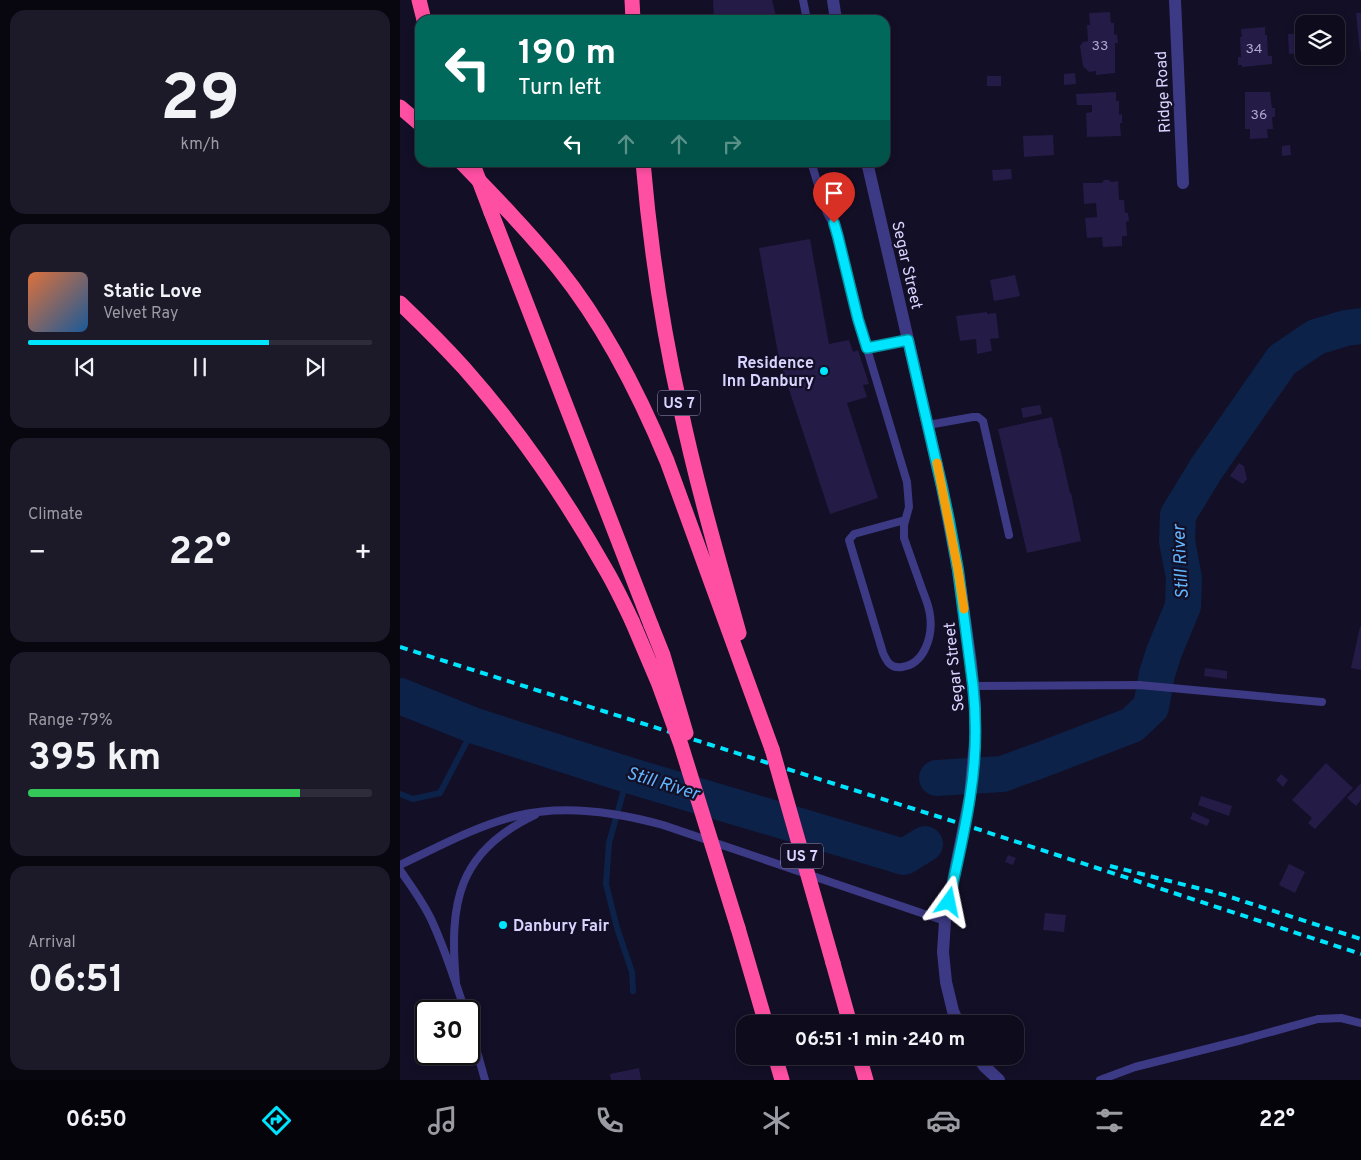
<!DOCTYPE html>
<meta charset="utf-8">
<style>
:root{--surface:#0e0b1c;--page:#1c1929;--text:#f1f3f6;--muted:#9b9ba3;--line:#2e2b3b;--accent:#00e5ff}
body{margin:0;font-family:Overpass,sans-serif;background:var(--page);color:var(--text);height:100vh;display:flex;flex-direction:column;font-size:19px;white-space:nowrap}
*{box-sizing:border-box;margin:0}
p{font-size:16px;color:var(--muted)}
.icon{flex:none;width:28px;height:28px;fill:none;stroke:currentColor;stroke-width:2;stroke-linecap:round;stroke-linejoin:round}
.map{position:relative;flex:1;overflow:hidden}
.panel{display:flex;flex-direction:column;gap:10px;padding:10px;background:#08060f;width:400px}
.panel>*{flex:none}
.guide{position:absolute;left:15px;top:15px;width:475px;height:152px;border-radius:15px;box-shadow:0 2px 8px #0003,0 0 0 1px var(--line);background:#00695c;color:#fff;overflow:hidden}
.buttons{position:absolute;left:895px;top:15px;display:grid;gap:10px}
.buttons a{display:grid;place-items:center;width:50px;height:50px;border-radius:10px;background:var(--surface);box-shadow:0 2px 8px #0003,0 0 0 1px var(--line);font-size:25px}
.speed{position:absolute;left:15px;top:1000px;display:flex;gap:10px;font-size:25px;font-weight:700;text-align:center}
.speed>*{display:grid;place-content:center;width:65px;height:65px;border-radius:50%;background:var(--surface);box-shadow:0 2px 8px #0003,0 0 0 1px var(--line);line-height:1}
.speed .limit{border:2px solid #111;border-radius:8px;background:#fff;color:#111}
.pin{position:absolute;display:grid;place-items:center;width:42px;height:42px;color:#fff;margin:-51px -21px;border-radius:50% 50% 50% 0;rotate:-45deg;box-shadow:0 0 5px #0007}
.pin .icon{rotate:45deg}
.me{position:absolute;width:55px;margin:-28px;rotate:12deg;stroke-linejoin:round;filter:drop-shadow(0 0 4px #0008)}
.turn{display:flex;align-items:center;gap:18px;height:105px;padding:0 20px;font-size:22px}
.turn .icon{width:65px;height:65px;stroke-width:2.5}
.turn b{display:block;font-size:35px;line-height:42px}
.lanes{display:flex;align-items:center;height:48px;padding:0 20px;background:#0003;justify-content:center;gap:25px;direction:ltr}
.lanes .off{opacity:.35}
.big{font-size:38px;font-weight:700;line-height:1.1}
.panel .card{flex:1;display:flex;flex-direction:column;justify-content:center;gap:8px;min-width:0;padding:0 18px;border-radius:15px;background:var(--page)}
.panel .dial{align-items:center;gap:0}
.dial b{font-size:65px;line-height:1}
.song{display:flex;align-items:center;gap:15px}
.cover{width:60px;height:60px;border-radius:8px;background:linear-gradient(135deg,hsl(20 70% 55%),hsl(210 70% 35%))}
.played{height:5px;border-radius:2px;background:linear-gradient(90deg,var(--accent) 70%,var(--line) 70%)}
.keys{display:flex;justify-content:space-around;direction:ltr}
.heat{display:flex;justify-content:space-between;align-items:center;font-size:28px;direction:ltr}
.charge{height:8px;border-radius:4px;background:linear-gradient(90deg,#34c759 79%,var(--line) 0)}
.trip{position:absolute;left:336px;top:1015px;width:288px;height:50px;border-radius:15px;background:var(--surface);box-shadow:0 2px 8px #0003,0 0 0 1px var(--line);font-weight:700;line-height:50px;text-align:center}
.tab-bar{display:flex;height:80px;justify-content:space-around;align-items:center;background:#06040b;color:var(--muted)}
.tab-bar .icon{width:35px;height:35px}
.tab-bar .current{color:var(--accent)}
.tab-bar b{font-size:22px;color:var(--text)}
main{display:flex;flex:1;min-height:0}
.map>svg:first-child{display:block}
</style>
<main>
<section class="panel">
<div class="card dial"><b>29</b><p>km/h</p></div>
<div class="card">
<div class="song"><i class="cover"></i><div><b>Static Love</b><p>Velvet Ray</p></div></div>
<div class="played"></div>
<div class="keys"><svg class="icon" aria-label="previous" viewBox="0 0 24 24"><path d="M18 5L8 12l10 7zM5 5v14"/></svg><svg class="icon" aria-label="pause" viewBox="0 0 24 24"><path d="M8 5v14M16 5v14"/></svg><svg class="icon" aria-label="next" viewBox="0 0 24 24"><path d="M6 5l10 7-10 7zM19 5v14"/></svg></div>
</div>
<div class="card"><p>Climate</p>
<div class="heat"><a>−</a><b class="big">22°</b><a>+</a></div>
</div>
<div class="card"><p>Range · 79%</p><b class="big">395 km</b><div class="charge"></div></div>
<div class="card"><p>Arrival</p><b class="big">06:51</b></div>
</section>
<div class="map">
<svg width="961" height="1080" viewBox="0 0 961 1080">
<rect width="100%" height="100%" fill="#130f26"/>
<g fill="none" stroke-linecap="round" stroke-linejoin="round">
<!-- stream -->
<path stroke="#0c2248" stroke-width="6" d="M228,775l-19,68 -3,41 11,44 15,44 1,19
M0,794l13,5 27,-6 35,-67"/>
<!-- river -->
<path stroke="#0c2248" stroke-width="36" d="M0,696l75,30 153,49 276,82 21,-13
M537,778l65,-4 39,-14 91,-35 19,-18 6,-33 7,-22 19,-46 1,-28 -7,-37 1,-26 28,-46 76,-109 34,-23 30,-9 15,-2"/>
</g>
<!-- building -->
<path fill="#241b47" d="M313,0h59l5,20h-63z
M710,12l1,11h3v12l3,-1 1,9h-3v30l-19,2v-4l-7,1 -6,-6 -3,-20 3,-4 5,-1 -1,-16h3l-1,-12z
M956,13h5v38h-1z
M865,27v8h2l1,21h4v8l-30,3v-2h-4v-8h3l-1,-20h2l-1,-8z
M904,33v20l-15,1 -1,-20z
M675,73l1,11 -12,1v-11z
M587,76h14v10h-14z
M716,92v9h3v14l3,-1v9h-2l1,13 -34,1 -1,-24 6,-1v-7h-15l-1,-11z
M845,92h25l2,16h3v9h-3l1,12h-6l1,9 -18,1v-10h-5z
M653,135l1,20 -30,2 -1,-21z
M890,145l1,10 -9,1v-10z
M611,169l1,10 -19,2 -1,-11z
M704,180h5l2,2 7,-1 1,19h5l1,13h3l1,8 -3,1 1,14h-5v10l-19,1 -1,-10 -15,1 -2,-20 12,-1 -1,-14 -12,1 -1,-21h19z
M410,239l19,105 20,-4 4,12 5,-2 11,34 -6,1 4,12 -20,6 31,95 -48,16 -51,-155 -20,-111z
M615,275l5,21 -26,5 -4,-21z
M587,312v2l9,-1 3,25 -9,1 2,12 -15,3 -1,-15 -16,2 -4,-25z
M640,405l2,9 -19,4 -2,-10z
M652,417l7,31h1l10,45h1l10,48 -54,12 -29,-124z
M839,463l5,3 3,13 -4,5 -13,-8z
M960,627h1v43l-10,-2z
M805,668l22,3v8l-23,-3z
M926,763l27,25 -38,41 -7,-6 4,-5 -20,-18z
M881,774l7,6 -5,7 -7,-7z
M961,783v17l-5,6 -9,-8z
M801,796l31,10 -3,10 -31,-11z
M793,812l17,8 -3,6 -17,-7z
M608,855l8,3 -3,7 -8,-3z
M889,864l16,8 -10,21 -16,-8z
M645,913l21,2 -2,17 -21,-2z
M239,1068l2,12h-30l-1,-6z"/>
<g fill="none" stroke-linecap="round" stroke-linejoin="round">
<!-- service -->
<path stroke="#3d3a85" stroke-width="8" d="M403,0l4,20
M411,162l16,51 9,16 22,90 49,163 2,25 -5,18v13c6,17 12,34 18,51 3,8 7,17 8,26 3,20 -5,49 -28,52 -11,2 -15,-5 -19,-14l-34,-113 5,-6 51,-14
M467,348l41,-8
M528,425l45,-8h5l5,4 26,114
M573,686l166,-1 183,17
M0,865c38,-18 76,-39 116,-49 48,-12 100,-4 147,9l282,96
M0,870c11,16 23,32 31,49 14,30 24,61 34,92
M56,983c-7,-80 1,-131 79,-168
M69,1023l16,57
M700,1080l35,-13 107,-27 76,-21 23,-1 20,5"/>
<!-- minor -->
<path stroke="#3d3a85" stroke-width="12" d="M433,0l3,20
M775,0l8,183
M467,162l75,325 16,83 13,93 4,41v37l-5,55 -25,125 -2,31 3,30 7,29 6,13
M577,1056l7,10 15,14"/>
<!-- motorway -->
<path stroke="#ff4fa3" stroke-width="15" d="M19,0l5,20
M232,0l1,20
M0,107l20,17
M61,162c34,35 68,70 98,107 45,56 81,127 108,192l105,288
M243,162c7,82 19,164 37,244 16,76 38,152 59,227
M91,212l160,413
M0,303c22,21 44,43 64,65 54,61 102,131 142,202 10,17 18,34 26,51
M338,928l28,96
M433,963l17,61
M375,1056l7,24
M459,1056l7,24"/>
<!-- rail -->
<path stroke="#00e5ff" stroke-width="4" stroke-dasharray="8 6" stroke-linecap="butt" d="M0,647l565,178 396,129
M710,866l111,28 140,45"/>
<!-- motorway-bridge -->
<path stroke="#ff4fa3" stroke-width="15" d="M72,162l19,50
M232,621l26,61 23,63 57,183
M251,625l12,30 23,78
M372,749l61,214"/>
</g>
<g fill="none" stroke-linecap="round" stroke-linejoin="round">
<defs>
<path id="route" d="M434,223l4,14 20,82 9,29 41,-8 34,147 7,33 9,50 15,116c4,37 3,74 -3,111 -5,35 -14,70 -21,105"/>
</defs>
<!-- route casing -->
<use href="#route" stroke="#0095a6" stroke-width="12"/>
<!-- route -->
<use href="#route" stroke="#00e5ff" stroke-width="9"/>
<!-- slow -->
<path stroke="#f59e0b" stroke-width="9" d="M537,463l21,107 6,39"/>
</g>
<!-- markers -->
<g fill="#00e5ff" stroke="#130f26" stroke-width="2">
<circle cx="424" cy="371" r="5"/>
<circle cx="103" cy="925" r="5"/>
</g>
<g text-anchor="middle" stroke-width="4.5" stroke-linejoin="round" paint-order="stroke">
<!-- number labels -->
<g font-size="14" fill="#aca6d1">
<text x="700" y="50">33</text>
<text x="854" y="53">34</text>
<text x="859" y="119">36</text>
</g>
<!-- shield labels -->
<g fill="#130f26" stroke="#9e99be" stroke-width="1">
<rect x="258" y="390.5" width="42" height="25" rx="4"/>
<rect x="381" y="843.5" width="42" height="25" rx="4"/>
</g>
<g font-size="15" font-weight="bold" fill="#d9d4ff">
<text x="279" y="408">US 7</text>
<text x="402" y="861">US 7</text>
</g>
<!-- street labels -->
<g font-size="16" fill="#d9d4ff" stroke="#130f26">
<text transform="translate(762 92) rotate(-93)" y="6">Ridge Road</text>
<text transform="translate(508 265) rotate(77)" y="6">Segar Street</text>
<text transform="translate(553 667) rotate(-96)" y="6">Segar Street</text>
</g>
<!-- poi labels -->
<g font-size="16" font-weight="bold" fill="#d9d4ff" stroke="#130f26" text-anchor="end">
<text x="414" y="368">Residence<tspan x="414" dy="18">Inn Danbury</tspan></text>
<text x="113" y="931" text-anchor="start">Danbury Fair</text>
</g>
<!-- water labels -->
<g font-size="18" font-style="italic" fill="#62b6ff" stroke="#130f26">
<text transform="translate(780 562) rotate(-93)" y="6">Still River</text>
<text transform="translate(263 783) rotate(17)" y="6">Still River</text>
</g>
</g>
</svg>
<div class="buttons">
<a><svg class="icon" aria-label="layers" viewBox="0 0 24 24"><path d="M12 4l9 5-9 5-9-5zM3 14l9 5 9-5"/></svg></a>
</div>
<div class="speed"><div class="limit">30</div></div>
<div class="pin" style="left:434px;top:223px;background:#d93025"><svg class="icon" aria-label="arrive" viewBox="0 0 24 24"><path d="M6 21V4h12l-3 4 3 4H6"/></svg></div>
<svg class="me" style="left:549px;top:902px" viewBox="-20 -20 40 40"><path d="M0-17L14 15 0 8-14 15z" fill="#00e5ff" stroke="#fff" stroke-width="4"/></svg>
<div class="trip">06:51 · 1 min · 240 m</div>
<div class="guide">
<div class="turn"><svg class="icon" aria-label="left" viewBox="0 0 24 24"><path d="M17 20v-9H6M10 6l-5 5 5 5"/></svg><div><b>190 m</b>Turn left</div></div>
<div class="lanes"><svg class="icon" aria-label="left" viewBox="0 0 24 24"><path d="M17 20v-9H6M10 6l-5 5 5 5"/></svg><svg class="icon off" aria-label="ahead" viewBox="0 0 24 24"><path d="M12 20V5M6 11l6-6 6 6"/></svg><svg class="icon off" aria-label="ahead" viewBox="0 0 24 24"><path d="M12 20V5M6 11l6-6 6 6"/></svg><svg class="icon off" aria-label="right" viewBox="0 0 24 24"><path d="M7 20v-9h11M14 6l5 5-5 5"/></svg></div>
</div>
</div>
</main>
<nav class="tab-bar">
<b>06:50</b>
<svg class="icon current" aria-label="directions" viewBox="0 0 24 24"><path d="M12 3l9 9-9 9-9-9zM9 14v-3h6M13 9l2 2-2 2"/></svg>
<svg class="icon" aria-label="music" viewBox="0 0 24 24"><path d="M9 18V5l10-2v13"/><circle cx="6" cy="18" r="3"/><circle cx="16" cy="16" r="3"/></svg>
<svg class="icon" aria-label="phone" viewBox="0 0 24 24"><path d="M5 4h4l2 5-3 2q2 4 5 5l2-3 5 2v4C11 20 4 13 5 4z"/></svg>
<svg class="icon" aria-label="climate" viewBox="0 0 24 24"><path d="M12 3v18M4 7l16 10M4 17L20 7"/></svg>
<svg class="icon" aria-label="car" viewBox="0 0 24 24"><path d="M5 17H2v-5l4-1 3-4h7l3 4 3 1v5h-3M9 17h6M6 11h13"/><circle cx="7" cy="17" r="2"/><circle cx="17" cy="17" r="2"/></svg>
<svg class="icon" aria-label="filters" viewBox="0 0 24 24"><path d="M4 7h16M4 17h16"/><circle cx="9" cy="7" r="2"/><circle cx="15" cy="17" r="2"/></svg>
<b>22°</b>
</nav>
